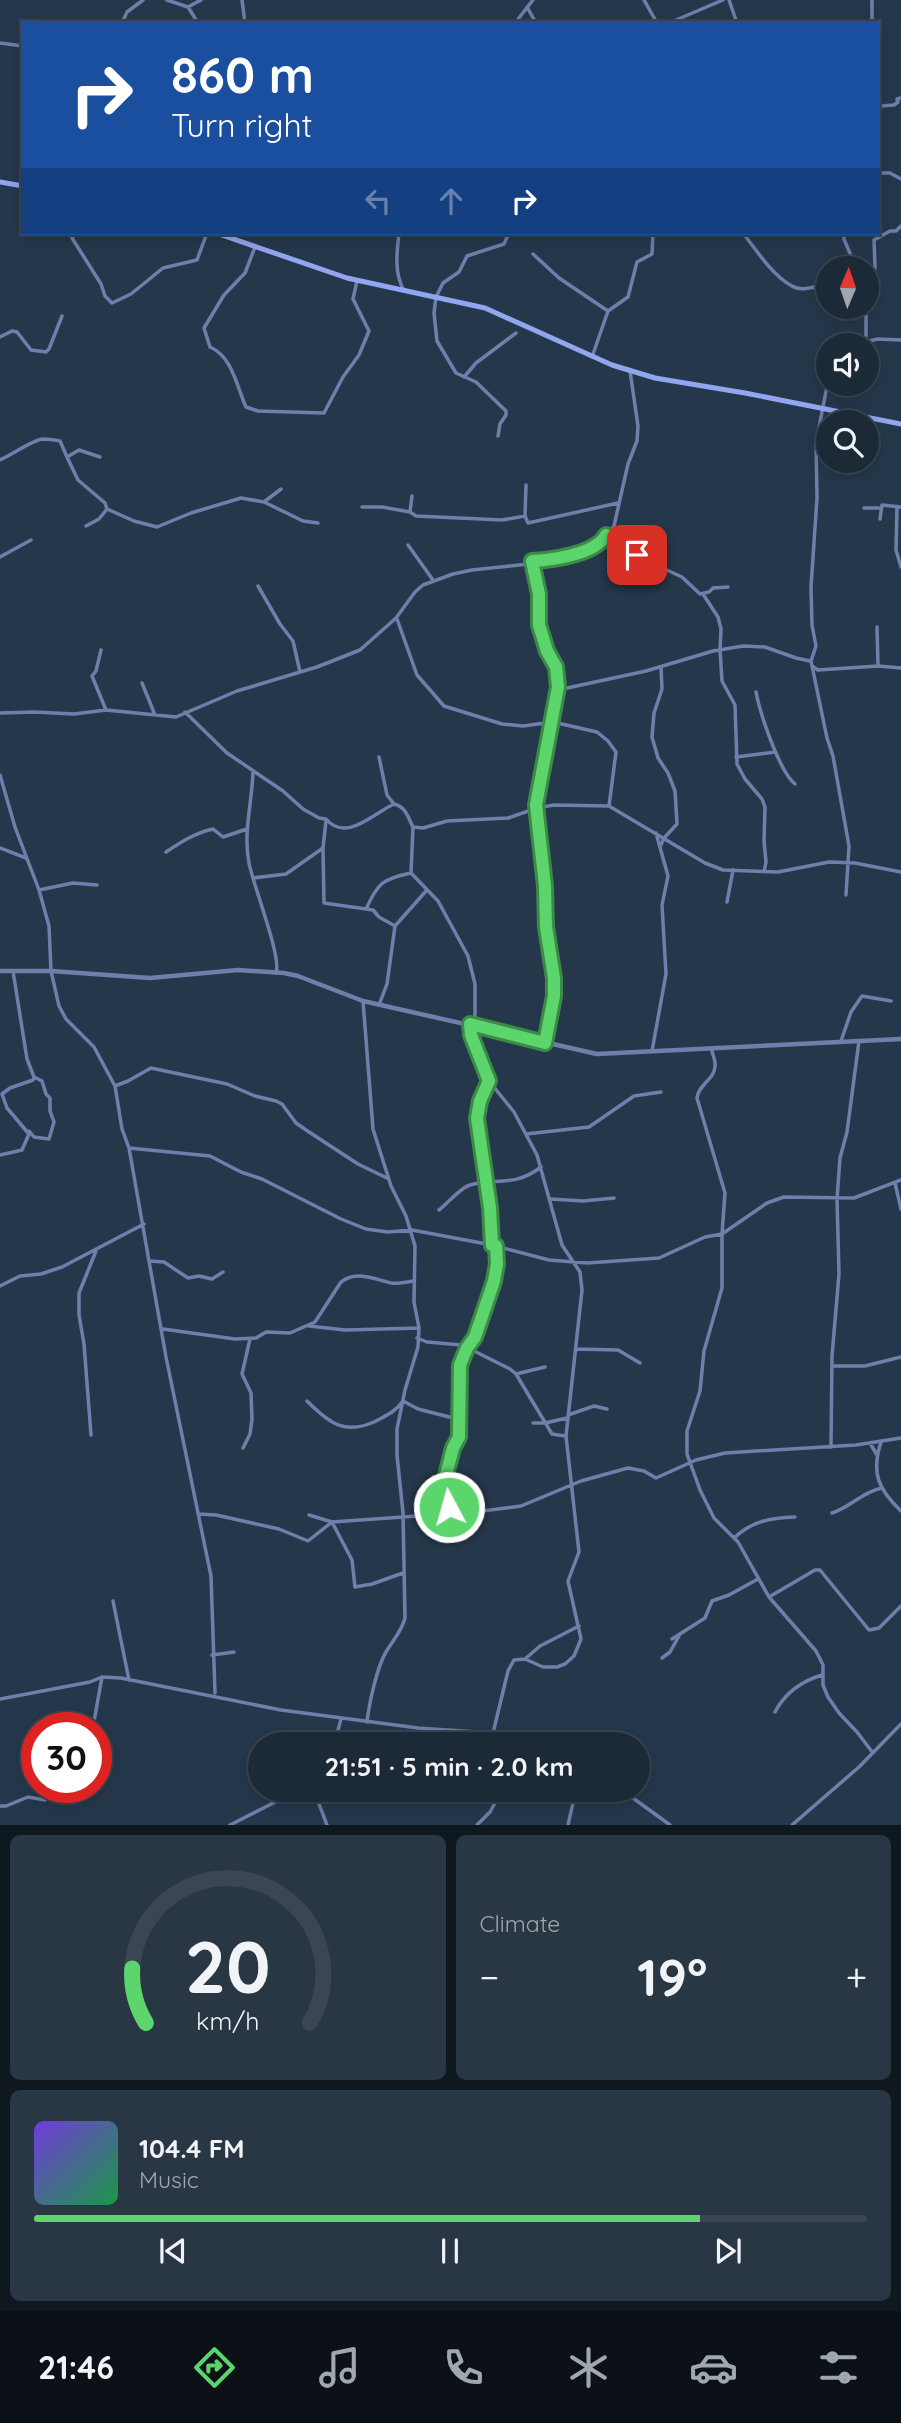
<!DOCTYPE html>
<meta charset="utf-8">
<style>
:root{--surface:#1c2a38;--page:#293643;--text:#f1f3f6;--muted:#a0a7ae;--line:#3a4653;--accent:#5cd56d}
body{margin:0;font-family:Quicksand,sans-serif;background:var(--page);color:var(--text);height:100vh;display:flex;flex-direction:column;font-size:26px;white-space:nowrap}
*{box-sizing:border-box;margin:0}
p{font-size:23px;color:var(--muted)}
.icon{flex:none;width:38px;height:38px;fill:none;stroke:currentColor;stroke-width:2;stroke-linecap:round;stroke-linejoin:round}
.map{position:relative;height:1825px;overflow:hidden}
.panel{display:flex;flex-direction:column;gap:10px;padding:10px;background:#0f171f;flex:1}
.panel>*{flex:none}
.hud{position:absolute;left:21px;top:21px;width:859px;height:214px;border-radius:0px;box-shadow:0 4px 18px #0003,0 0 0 2px var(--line);background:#1a4fa0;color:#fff;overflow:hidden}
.needle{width:46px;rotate:2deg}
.controls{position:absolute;left:816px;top:256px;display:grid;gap:14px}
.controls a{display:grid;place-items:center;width:63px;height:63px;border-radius:50%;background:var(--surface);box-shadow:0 4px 18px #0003,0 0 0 2px var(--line);font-size:35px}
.speed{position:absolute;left:21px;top:1712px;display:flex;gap:14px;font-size:35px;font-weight:700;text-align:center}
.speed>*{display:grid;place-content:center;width:91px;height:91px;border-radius:50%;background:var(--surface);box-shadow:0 4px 18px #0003,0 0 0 2px var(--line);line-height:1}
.speed .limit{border:10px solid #d22;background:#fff;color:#111}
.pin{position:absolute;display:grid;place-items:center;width:60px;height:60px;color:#fff;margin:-30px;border-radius:14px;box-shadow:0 4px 10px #0006}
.me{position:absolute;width:77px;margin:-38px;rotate:354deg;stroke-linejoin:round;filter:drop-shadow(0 0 5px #0008)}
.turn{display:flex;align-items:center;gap:24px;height:147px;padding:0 35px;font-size:32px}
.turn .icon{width:91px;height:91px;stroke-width:2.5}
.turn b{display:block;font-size:49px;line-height:60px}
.lanes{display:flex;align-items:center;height:66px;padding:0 35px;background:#0003;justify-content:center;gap:35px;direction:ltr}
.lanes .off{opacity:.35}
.big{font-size:52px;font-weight:800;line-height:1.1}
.panel .widget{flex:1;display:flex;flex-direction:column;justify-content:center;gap:10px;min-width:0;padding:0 24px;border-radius:10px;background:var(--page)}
.panel .dial{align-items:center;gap:0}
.dial svg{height:182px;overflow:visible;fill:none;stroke:var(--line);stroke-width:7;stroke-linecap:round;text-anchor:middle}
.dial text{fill:var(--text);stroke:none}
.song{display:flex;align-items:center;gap:21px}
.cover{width:84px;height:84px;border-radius:10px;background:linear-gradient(135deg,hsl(260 70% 55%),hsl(140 70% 35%))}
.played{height:7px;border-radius:4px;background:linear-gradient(90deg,var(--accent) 80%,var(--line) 80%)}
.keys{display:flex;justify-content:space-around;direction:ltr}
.heat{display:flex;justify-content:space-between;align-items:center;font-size:38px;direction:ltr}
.panel .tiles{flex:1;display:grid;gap:10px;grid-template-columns:1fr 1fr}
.widget:last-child{grid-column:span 2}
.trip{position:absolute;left:248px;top:1732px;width:402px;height:70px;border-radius:35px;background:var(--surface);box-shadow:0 4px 18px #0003,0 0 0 2px var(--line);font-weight:800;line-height:70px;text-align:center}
.tabs{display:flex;height:112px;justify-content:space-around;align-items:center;background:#0b1116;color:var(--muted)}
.tabs .icon{width:49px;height:49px}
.tabs .on{color:var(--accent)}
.tabs b{font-size:32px;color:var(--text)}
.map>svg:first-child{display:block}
</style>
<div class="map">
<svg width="901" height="1825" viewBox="0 0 901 1825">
<rect width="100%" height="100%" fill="#25384b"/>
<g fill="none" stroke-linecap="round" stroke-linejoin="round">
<!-- minor -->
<path stroke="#717eab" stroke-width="3.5" d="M167,0l21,7 13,-7
M242,0l3,23
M644,0l13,23
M729,0l8,23
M872,0v23
M188,7l10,16
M527,7l9,16
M122,23l5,-11 16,-12
M515,23l18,-23
M669,23l54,-23
M0,43l23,3
M878,103l3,3 13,-1 4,-3 -1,-3 4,-1
M878,173h12l11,6
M75,233l-3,5 29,46 4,12 7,7 19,-9 32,-26 34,-8 10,-27
M399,233c-2,19 -5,38 4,56
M743,233c13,17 30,43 49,53 8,5 18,2 27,0l9,5
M844,233v6l12,29
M255,247l-10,26 -21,22 -20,33 6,19c22,9 27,40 36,60l12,4 66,2 19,-36 16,-22 10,-24 -16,-32 4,-18
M533,254l26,24 49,33
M0,337l12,-6 5,1 14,18 15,2 3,-3 13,-33
M866,341v-28l7,-24 2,-23 -1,-26 16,-9h6l5,-5
M851,345l27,-6 23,1
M592,357l16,-46 20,-14 9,-35 15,-8 1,-21
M464,377l12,-14 40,-30
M828,381l-12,62 1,55 -6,89 1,38 4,21 -5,15 16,77 6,18 16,90 -3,49
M498,436l2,-12 6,-9v-4l-30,-29 -20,-9 -19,-32 -3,-28 2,-16 7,-14 16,-11 8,-16 37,-12 5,-11
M67,457l11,23 27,23 2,6 27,12 23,6 34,-14 50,-15 23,4 39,19 15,2
M0,460c12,-5 32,-20 43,-21 5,0 12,1 17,2l7,16 12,-7 21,7
M526,485l-1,31 3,7 90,-20
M412,496l-2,16 6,4 86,4 23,-4
M264,502l17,-13
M362,507h20l28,5
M897,507l-1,43 5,17
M864,508h15
M880,519l2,-14 19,2
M86,526l13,-7 8,-10
M606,535l17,15 59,27 18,17 9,-2 4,-4 15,-1
M408,545l25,35
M0,557l31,-17
M532,561l7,33v31l8,26 9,16 2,20 -23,118 10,81 1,41 8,51v18l-9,46
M258,586l22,38 13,17 7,31
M703,594l15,23 3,12 -1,21 2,31 13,24 2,59 8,15 17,20 3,8 -1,34 2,21 -2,10
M397,619l20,56 27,31 58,18 21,2 30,-4 44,10 11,9 8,11 -7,54
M877,627l1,39
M101,650l-5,21 -4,5 14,34
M812,666l6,4 60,-4 23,2
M661,667l1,22 -8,24 -2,24 6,21 10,15 7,18 2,33 -13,14 -3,7
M142,683l13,32
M558,690l88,-19 67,-20 30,-5 22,1 31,11 14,3
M756,692c4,21 23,79 39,92
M185,712l42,41 56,38 20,18 16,9 7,1c20,24 48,-6 68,-15 11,2 14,13 19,23
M0,713l34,-1 40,2 32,-4 70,7 61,-26 80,-24 43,-17 36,-32 19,-26 8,-7 30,-11 19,-4 56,-6 4,-3 21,-1 39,-12 10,-5 12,-17 14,-62 9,-23 1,-15 -8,-55
M379,757l8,38 7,9
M736,757l39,-5
M253,772c-1,31 -10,61 -4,91 4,22 33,94 27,110
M0,775l15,52 24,63 10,36 2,45 8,35 7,13 28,28 21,39 7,43 7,19 37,209 45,219 4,117
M326,821l-3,27 1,55 49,7 6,7 16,9 -8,58 -8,21
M0,848l26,10
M166,852c15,-10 29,-19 47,-23l10,8 24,-8
M253,878l33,-4 37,-26
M39,890l34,-7 24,2
M727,902l6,-32
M366,909c12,-26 16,-30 45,-36
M395,926l31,-35
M13,971l14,88 7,18 8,4 4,13 4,4v13l4,11 -5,17 -15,-2 -5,-6
M363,1001l10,128 18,57 15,30 9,30 -1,56 5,26 -1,19 -13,43 -8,39v26l6,58 2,105c-3,13 -12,22 -19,34 -9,15 -17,52 -19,70
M470,1024l1,11 18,46 25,31 23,43 25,90 18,27 2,18 -16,146 13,116 -11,29 13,58 -7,17 -9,8 -8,3h-14l-18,-8 -11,1 -6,11 -15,62
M475,1025v-41l-7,-28 -30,-55 -27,-28 2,-46 10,1 24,-7 61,-3 29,-10 17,-3 55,1 96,57 18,7 55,2 51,-10 26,1 46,9
M841,1041l10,-29 11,-16 29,5
M711,1048c1,5 5,13 4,18 0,13 -17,19 -18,32l28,95 -3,41v54l-18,63 -4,40 -13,40v23l13,36 14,28 24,24 31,55 47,54 7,14v20l5,12 11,16 18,19 16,21
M652,1051l14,-77 -4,-69 6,-29 -12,-43
M489,1081l-9,20 -3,17 13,90 2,37
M115,1086l13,-5 23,-13 76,16 28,12 21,5 6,3 14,19 10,7 52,34 31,15
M526,1134l63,-7 45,-31 27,-4
M129,1148l81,8 31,16 21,7 79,40 25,10 22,3 24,-2 80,15 57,15 38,3 72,-5 46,-21 17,-3 45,-31 17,-6 70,1 47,-18
M0,1155l22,-5 7,-16 -22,-26 -5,-14 8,-6 23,-8 1,-3
M895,1183l6,26
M550,1199l33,2 31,-3
M439,1210c9,-7 21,-22 31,-25 27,-7 45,2 71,-18
M150,1261l14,1 24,16 11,-2 13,3 11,-7
M0,1286l20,-10 21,-2 21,-7 82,-43
M309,1326l36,4 74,-2
M163,1329l72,10 21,-1 10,-6 24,1 25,-11 26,-40c15,-12 33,-3 50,1 7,1 15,-1 23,-2
M417,1338l10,4 35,3 48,24 6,5 36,60 13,2
M576,1349l42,1 22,13
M832,1366h33l36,-9
M516,1374l29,-7
M307,1401c22,22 38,35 69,20 11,-6 19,-9 27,-20l15,8 43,11
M568,1415l26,-9 13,3
M533,1423h12l22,-5
M91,1435l-7,-91 -5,-29v-22l17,-42
M881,1442c-10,31 -3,47 20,69
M870,1443l7,12
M831,1447l1,-91 7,-82 -2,-75 3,-41 7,-26 12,-91
M243,1448l7,-14 2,-15 -1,-26 -9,-19 8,-35
M449,1513l-4,-34 8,-31 6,-11 1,-72 7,-18 8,-10 19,-56 3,-17 -1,-18
M832,1513c19,-6 30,-21 50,-25
M198,1514l18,1 63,14 29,12 24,-19 20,38 3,27 17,-3 31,-11
M309,1515l23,7 142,-10 47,-6 60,-25 47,-13 16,3 12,7 40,-18 29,-7 131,-8 45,-7
M734,1538c18,-17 36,-20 61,-21
M769,1597l46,-27h5l49,60 10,-2 22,-22
M113,1601l16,79
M672,1639l33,-21 7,-17 17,-6 29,-16
M212,1655l22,-3
M662,1658l8,-6 9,-16
M525,1659l15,-13 39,-20
M0,1699l90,-17 12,-5 19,1 160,32 137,18 75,5 54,12
M775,1712c10,-19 27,-31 47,-37
M93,1727l9,-50
M334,1745l7,-26
M317,1790l-1,6 11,29
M622,1790l48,35
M0,1806h6l22,-9 17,3 13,-13
M230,1825l69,-35
M477,1825l13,-13 12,-22
M568,1825l8,-35
M792,1825l67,-58 42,-43"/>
<!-- tertiary -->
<path stroke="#717eab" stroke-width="4.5" d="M0,971h51l99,7 88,-8 46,3 14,3 65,25 234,53 304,-15"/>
<!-- secondary -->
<path stroke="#91a6ee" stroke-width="5" d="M0,182l23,4
M216,233l131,45 138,30 127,57 43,13 90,15 156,31"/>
</g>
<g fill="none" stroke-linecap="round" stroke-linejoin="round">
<defs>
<path id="route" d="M449,1507l-4,-28 8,-31 6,-11 1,-72 7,-17 8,-11 19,-56 3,-17 -1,-18 -4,-1 -2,-37 -13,-90 3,-17 9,-20 -18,-46 -1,-11 75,19 9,-47v-18l-8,-51 -1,-41 -9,-81 22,-118 -2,-20 -9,-16 -8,-26v-31l-7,-33c21,-1 64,-7 74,-26l17,15 14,5"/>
</defs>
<!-- route casing -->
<use href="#route" stroke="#3c8a47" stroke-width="18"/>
<!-- route -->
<use href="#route" stroke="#5cd56d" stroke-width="12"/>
</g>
</svg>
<div class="controls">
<a><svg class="needle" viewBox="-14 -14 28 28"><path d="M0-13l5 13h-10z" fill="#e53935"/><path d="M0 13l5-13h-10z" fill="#a0a7ae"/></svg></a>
<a><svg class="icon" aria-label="sound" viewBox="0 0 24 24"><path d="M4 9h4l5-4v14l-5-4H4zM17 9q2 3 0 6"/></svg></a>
<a><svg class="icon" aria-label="search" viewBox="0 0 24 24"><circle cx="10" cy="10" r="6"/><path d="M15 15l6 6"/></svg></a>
</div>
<div class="speed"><div class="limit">30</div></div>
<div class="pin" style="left:637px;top:555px;background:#d93025"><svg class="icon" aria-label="arrive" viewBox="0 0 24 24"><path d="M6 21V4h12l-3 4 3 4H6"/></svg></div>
<svg class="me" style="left:449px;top:1507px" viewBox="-20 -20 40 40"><circle r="17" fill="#5cd56d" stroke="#fff" stroke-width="3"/><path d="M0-11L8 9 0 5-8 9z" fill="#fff"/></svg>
<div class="trip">21:51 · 5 min · 2.0 km</div>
<div class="hud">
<div class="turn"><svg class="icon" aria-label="right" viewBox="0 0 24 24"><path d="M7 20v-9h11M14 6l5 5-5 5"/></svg><div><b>860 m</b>Turn right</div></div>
<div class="lanes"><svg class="icon off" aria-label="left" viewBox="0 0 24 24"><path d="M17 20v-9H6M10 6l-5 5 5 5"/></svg><svg class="icon off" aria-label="ahead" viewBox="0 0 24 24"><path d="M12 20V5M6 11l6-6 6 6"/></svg><svg class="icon" aria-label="right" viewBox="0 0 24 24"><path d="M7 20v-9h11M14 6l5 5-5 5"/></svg></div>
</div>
</div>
<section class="panel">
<div class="tiles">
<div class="widget dial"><svg viewBox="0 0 100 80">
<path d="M14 69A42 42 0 1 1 86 69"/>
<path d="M14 69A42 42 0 0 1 8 45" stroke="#5cd56d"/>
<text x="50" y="56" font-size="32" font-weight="700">20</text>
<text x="50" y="72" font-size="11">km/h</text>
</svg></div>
<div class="widget"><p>Climate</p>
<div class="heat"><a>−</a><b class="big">19°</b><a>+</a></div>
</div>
<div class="widget">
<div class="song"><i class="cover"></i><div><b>104.4 FM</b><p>Music</p></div></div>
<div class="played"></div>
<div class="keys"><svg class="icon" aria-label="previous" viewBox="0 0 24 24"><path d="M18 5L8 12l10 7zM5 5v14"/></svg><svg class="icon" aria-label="pause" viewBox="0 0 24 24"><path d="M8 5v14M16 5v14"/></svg><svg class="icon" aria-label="next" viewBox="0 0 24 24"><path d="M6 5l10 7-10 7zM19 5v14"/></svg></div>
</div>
</div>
</section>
<nav class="tabs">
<b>21:46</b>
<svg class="icon on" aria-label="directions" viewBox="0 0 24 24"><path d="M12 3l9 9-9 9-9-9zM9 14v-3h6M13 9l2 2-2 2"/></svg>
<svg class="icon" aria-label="music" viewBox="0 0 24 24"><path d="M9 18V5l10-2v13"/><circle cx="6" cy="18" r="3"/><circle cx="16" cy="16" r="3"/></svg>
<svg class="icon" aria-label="phone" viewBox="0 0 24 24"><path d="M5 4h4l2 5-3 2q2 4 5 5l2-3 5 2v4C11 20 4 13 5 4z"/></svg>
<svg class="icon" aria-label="climate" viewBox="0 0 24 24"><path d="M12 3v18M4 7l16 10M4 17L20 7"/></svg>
<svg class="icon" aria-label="car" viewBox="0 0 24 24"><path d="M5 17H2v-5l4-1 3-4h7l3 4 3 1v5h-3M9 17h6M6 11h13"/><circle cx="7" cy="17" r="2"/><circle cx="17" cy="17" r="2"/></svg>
<svg class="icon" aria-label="filters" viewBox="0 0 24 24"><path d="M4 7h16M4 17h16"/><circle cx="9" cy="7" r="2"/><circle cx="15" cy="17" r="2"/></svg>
</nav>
